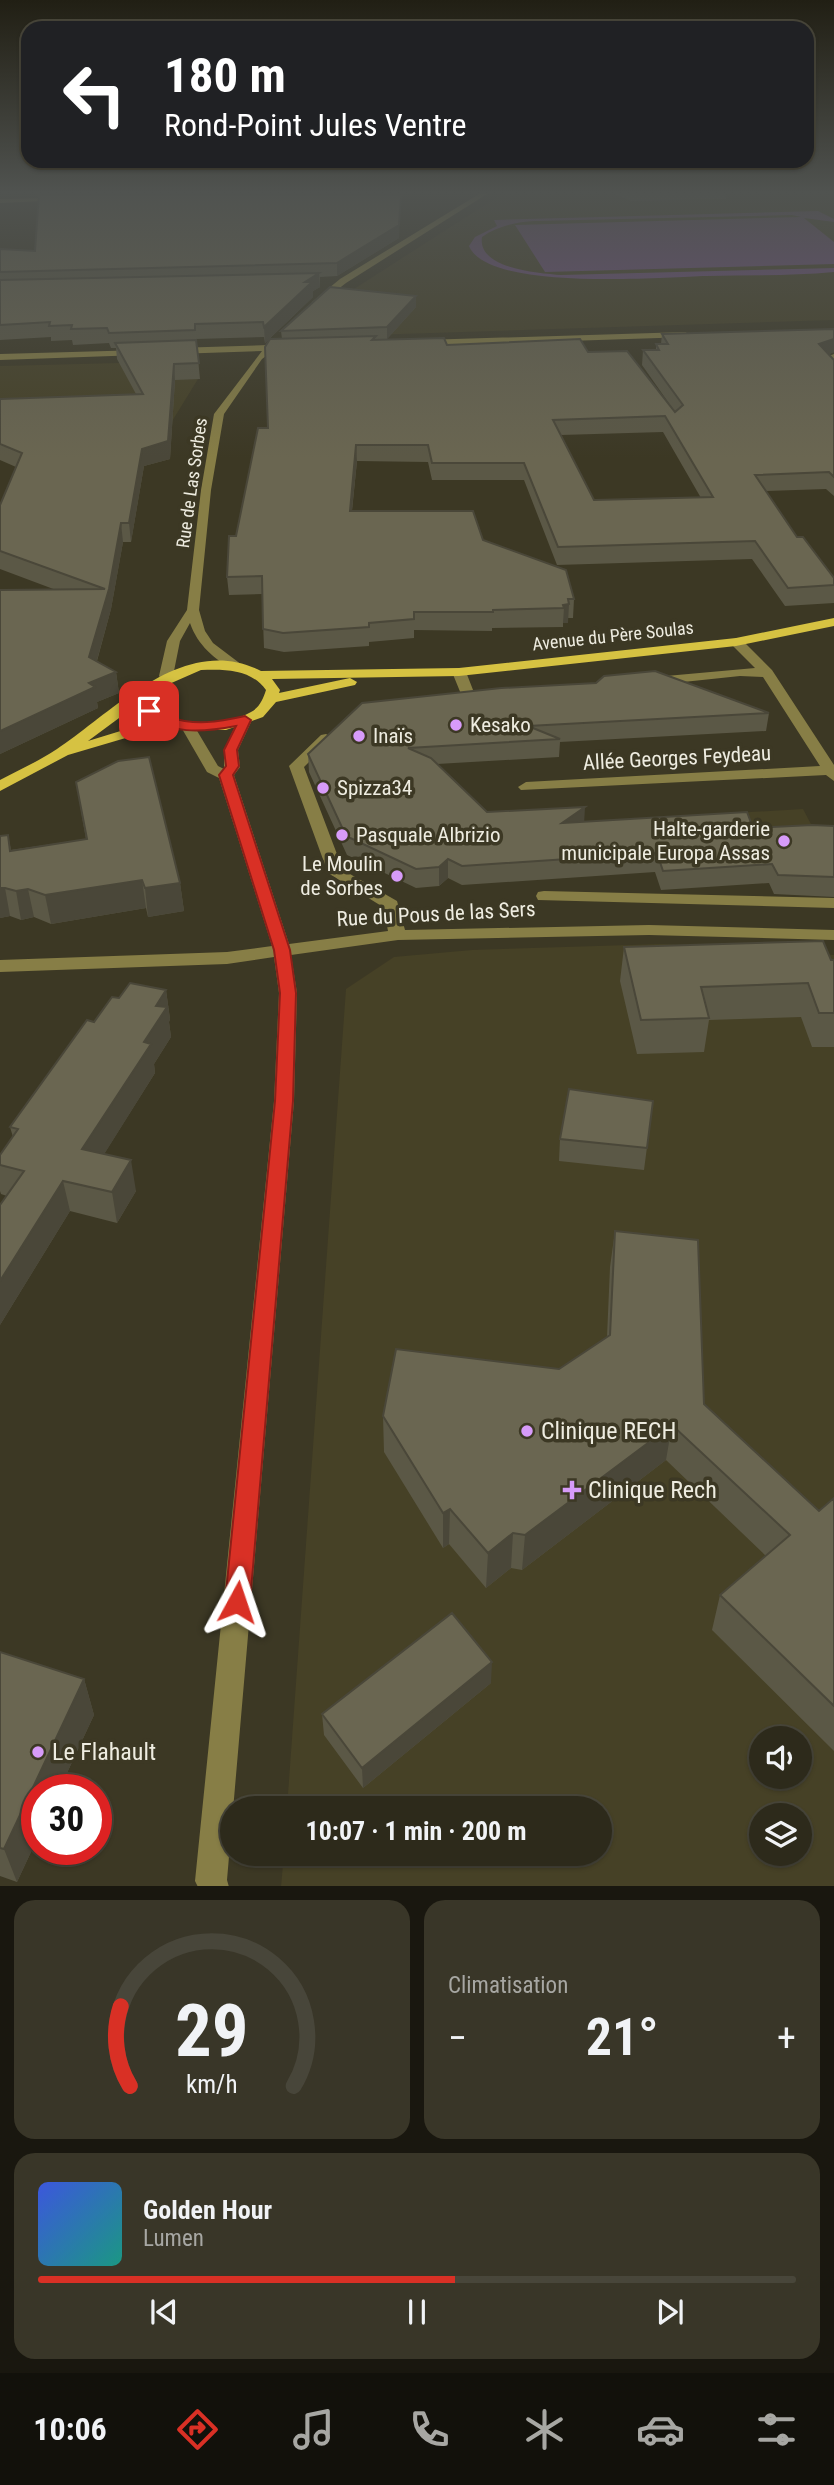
<!DOCTYPE html>
<html lang="fr">
<meta charset="utf-8">
<style>
:root{--surface:#2d2a1b;--page:#393628;--text:#f1f3f6;--muted:#a7a7a3;--line:#48463a;--accent:#d93025}
body{margin:0;font-family:"Roboto Condensed",sans-serif;background:var(--page);color:var(--text);height:100vh;display:flex;flex-direction:column;font-size:26px;white-space:nowrap}
*{box-sizing:border-box;margin:0}
p{font-size:23px;color:var(--muted)}
.icon{flex:none;width:38px;height:38px;fill:none;stroke:currentColor;stroke-width:2;stroke-linecap:round;stroke-linejoin:round}
.map{position:relative;height:1886px;overflow:hidden}
.side{display:flex;flex-direction:column;gap:14px;padding:14px;background:#19170f;flex:1}
.side>*{flex:none}
.hud{position:absolute;left:21px;top:21px;width:793px;height:147px;border-radius:21px;box-shadow:0 2px 5px #0004,0 0 0 2px var(--line);background:#202124;color:#fff;overflow:hidden}
.tools{position:absolute;left:749px;top:1726px;display:grid;gap:14px}
.tools a{display:grid;place-items:center;width:63px;height:63px;border-radius:50%;background:var(--surface);box-shadow:0 2px 5px #0004,0 0 0 2px var(--line);font-size:35px}
.speed{position:absolute;left:21px;top:1774px;display:flex;gap:14px;font-size:35px;font-weight:700;text-align:center}
.speed>*{display:grid;place-content:center;width:91px;height:91px;border-radius:50%;background:var(--surface);box-shadow:0 2px 5px #0004,0 0 0 2px var(--line);line-height:1}
.speed .limit{border:10px solid #d22;background:#fff;color:#111}
.pin{position:absolute;display:grid;place-items:center;width:60px;height:60px;color:#fff;margin:-30px;border-radius:14px;box-shadow:0 4px 10px #0006}
.me{position:absolute;width:77px;margin:-38px;rotate:5deg;stroke-linejoin:round;filter:drop-shadow(0 0 5px #0008)}
.turn{display:flex;align-items:center;gap:24px;height:147px;padding:0 28px;font-size:32px}
.turn .icon{width:91px;height:91px;stroke-width:2.5}
.turn b{display:block;font-size:49px;line-height:60px}
.big{font-size:52px;font-weight:700;line-height:1.1}
.side .card{flex:1;display:flex;flex-direction:column;justify-content:center;gap:10px;min-width:0;padding:0 24px;border-radius:21px;background:var(--page)}
.side .dial{align-items:center;gap:0}
.dial svg{height:182px;overflow:visible;fill:none;stroke:var(--line);stroke-width:7;stroke-linecap:round;text-anchor:middle}
.dial text{fill:var(--text);stroke:none}
.song{display:flex;align-items:center;gap:21px}
.cover{width:84px;height:84px;border-radius:10px;background:linear-gradient(135deg,hsl(230 70% 55%),hsl(170 70% 35%))}
.played{height:7px;border-radius:4px;background:linear-gradient(90deg,var(--accent) 55%,var(--line) 55%)}
.keys{display:flex;justify-content:space-around;direction:ltr}
.heat{display:flex;justify-content:space-between;align-items:center;font-size:38px;direction:ltr}
.side .tiles{flex:1;display:grid;gap:14px;grid-template-columns:1fr 1fr}
.card:last-child{grid-column:span 2}
.trip{position:absolute;left:220px;top:1796px;width:392px;height:70px;border-radius:35px;background:var(--surface);box-shadow:0 2px 5px #0004,0 0 0 2px var(--line);font-weight:700;line-height:70px;text-align:center}
.dock{display:flex;height:112px;justify-content:space-around;align-items:center;background:#12110b;color:var(--muted)}
.dock .icon{width:49px;height:49px}
.dock .active{color:var(--accent)}
.dock b{font-size:32px;color:var(--text)}
.map>svg:first-child{display:block}
</style>
<div class="map">
<svg width="834" height="1887" viewBox="0 0 834 1887">
<rect width="100%" height="100%" fill="#3c3824"/>
<!-- built -->
<path fill="#464126" fill-rule="evenodd" d="M502,194h332v126l-496,16 -9,-25 25,-22z
M199,361l-1,18 -32,52h-166v-65z
M803,809l28,53 -73,4 -24,-53z
M662,944l172,11v931l-553,1 3,-34h316v-45h-313l59,-819 48,-32 78,-7zM761,1738h39v38h-39zM761,1815h39v38h-39z"/>
<!-- green -->
<path fill="#724f86" d="M818,211l16,8v3l-30,-4 30,24v22l-289,8 -30,-47 286,-8 -9,-2 -257,6c-19,1 -38,5 -53,16 -5,32 57,36 79,38l273,-7v4c-42,4 -86,3 -128,4 -44,1 -218,16 -237,-30l6,-9 22,-11 -3,-6z"/>
<g fill="none" stroke-linecap="round" stroke-linejoin="round">
<!-- minor -->
<path fill="#877e46" fill-rule="evenodd" d="M479,194h8l-141,89 -27,21 -7,-2 28,-23z
M0,199l63,-1 3,2 -66,3z
M686,332l3,5 -266,9 -4,-3 4,-3z
M275,342l16,5 -17,3 -12,9 -38,55 -13,76 -12,120 6,21 8,12 33,25 -7,4 -5,-1c-20,-13 -36,-25 -44,-48l-10,18 -7,35 -2,3h-10l-2,-3 8,-35 20,-31 14,-120 13,-76 48,-63 -87,3 -4,-3 4,-3 94,-3z
M143,350l-3,5 -140,5v-6z
M834,354v6l-5,1 5,6v8l-15,-15z
M736,638l5,1 31,31 62,95v16l-8,-6 -305,15 -3,-3 8,-5 294,-16 -57,-89 -23,-1 -85,9 -7,-4 7,-4 100,-9 -26,-26z
M459,668l7,4 9,23 -8,9 -20,1v-6l14,-5 -9,-22z
M245,716l7,4 -14,30 2,17 -6,8 55,169 99,-13 -5,-24 -55,-34 -39,-107 32,-31 5,-1 7,4 -29,29 39,103 54,31 8,29 244,-5 185,5v10l-185,-5 -251,5 -107,15 6,38 -3,108 -67,779 2,7h-31l-3,-6 79,-780 5,-108 -5,-36 -47,7 -227,8v-12l227,-8 45,-6 -53,-168 -12,-6 -26,-45 7,-4 5,1 25,42 6,3v-19l14,-30z
M544,891l290,7v10l-296,-8 -2,-4 2,-4z"/>
<!-- major -->
<path fill="#d6c242" fill-rule="evenodd" d="M834,618v8l-98,20 -277,30 -187,3 8,11 -1,3 71,-15 7,4 -2,3 -79,17 -13,15 -37,13 -50,-1 -47,8 -61,18 -68,36v-11c19,-10 39,-19 57,-31 57,-38 128,-117 204,-78l198,-3 277,-30zM201,670c24,-1 50,-1 65,20 -3,9 -6,17 -15,22 -25,15 -86,21 -100,-10l9,-14zM138,704l5,10 15,10 -31,5 -39,12z"/>
</g>
<!-- wall -->
<path fill="#5b5846" fill-rule="evenodd" d="M615,194h111v5l-95,2z
M399,238l-62,38 -17,1v10l-7,4v6l-48,46 -1,-6 -68,2 4,40 -25,1 -5,79 -26,7 -13,76h-8l-12,67 -14,52 19,11 3,21 -22,9 1,6 -98,46v-164h56l-56,-21v-64l16,-38 -16,-7v-61l136,-5 -19,-35 -1,-11h-5l-2,-5 -36,2 -1,-5 -21,1v-4l-51,3v-91l35,2z
M416,307l-29,32h-11v1l212,12 87,60 -33,-47 1,-15h13v-6h5l1,-10 172,-5v23l-5,2 5,6v136l-8,-7 -60,2 31,46 37,41v25l-49,3 -33,-47 -195,6 -33,-85h-92l-4,-18 -71,-1 -5,50 131,29 91,59 -1,19h-5v5h-5v4l-71,1v3l-78,-1v8l-45,4v4l-85,6 -20,-4 -2,-54 -33,1 -2,-18 9,-41 32,-108 14,-89 -1,-8zM663,432l38,66 -107,2 -33,-65z
M362,703l407,10 -3,18 -206,11 -1,15 -122,7 50,48 97,10 169,6 81,-2v71l-60,-3 -5,-11 -108,7 -6,-18 -193,13 -14,-7 -9,8 -23,2 -69,-33 -38,-83 -1,-18z
M76,782l104,101 4,28 -36,6 -2,-9 -95,16 -17,-7 -13,3 -11,-4 -10,2 8,-83 3,15 75,-11z
M624,947l210,13v87h-22l-11,-30 -92,3 -5,32 -67,2 -17,-73z
M166,990l4,29 -1,3 2,15 -17,27 1,9 -51,81 32,37 -19,32 -47,-12 -70,114v-120l7,-9 -6,-2 -1,-3v-36l13,-18 -3,-10 84,-105 25,-24z
M653,1101l-9,69 -85,-9 1,-22z
M615,1231l89,173 115,107 15,-13v253l-122,-121 8,-35 46,-39 -100,-96 -144,110 -11,-2 -25,20 -37,-44 -6,4 -59,-96 -1,-36 176,-47 48,-32 3,-70z
M0,1652l84,27 10,36 -35,75h-22v49l-20,43 -17,-6z
M491,1683l-128,105 -39,-53 -2,-21z"/>
<!-- shaded-wall -->
<path fill="#4a4739" d="M401,194l-2,44 -62,38v-13z
M319,273l1,14 -7,4v6l-48,46 -1,-16 41,-45z
M416,296v11l-29,32v-12z
M834,339v13l-17,7 2,-15z
M174,364l1,16 -5,79 -26,7 -13,76 -2,-19 13,-74z
M356,445l1,16 -7,68v-18z
M121,523l2,19 -12,67 -19,69 -3,-21z
M569,604l-1,19h-5l1,-15 -1,-3z
M116,672l3,21 -22,9 1,6 -98,46v-23l89,-48z
M585,807l-1,18 -22,-2z
M448,859v19l-9,8v-19z
M142,880l4,28 -95,16 -6,-29z
M180,883l4,28 -36,6 -3,-29z
M0,888h5l5,28 -10,2z
M28,889l6,28 -13,3 -5,-29z
M166,990l4,29 -1,3 2,15 -17,27 1,9 -67,107 -6,-31 62,-107 12,-36z
M131,1160l5,31 -19,32 -5,-31z
M63,1181l7,30 -70,114v-44z
M672,1425l-6,35 -144,110 3,-35z
M450,1509l-1,35 -6,4v-35z
M513,1533l-2,35 -25,20 2,-35z
M492,1662l-1,21 -128,105 -1,-20z
M84,1679l10,36 -35,75h-22v49l-20,43 -13,-33z"/>
<!-- building -->
<path fill="#6a6651" stroke="#4a4739" stroke-width="2" fill-rule="evenodd" d="M39,194h362l-2,31 -62,38 -337,9v-23l35,2z
M319,273l-14,9h7l-48,45 -1,-5 -68,2v6l-86,3 -2,-5 -36,1 1,-4 -23,1 1,-4 -50,3v-45z
M330,287l86,9 -29,31 -106,4z
M834,329v10l-15,5 15,16v117l-5,-5 -74,3 42,62h6l31,41v7l-46,3 -33,-47 -197,6 -34,-84h-92l-4,-18h-72l-6,66h123l10,29 83,30 8,29h-6l1,5 -6,1 1,3 -71,2v2h-79v7l-45,4v4l-86,6 -20,-4 -1,-53 -35,1 2,-41h7l22,-108h10l-3,-81 5,-8 106,-3 -4,4 72,-2 3,7 133,-6 8,13 39,-1 48,61 8,-7 -40,-55h16l-3,-6h12l-6,-10zM665,416l48,81 -119,3 -41,-80z
M196,340l3,23 -25,1 -6,77 -26,8 -13,74h-8l-12,66 -20,68 27,15 -27,11 6,4 -95,44v-141l105,-1 -105,-38v-46l22,-52 -22,-9v-45l143,-5 -28,-51z
M655,671l114,42 -241,13 32,13 -152,9 23,10 56,54 98,-5 -23,16 185,-11 6,16 59,-3 22,1v51l-56,-2 -6,-11 -109,7 -6,-18 -195,13 -14,-7 -9,8 -23,2 -70,-33 -38,-82 54,-51 139,-15 95,-5 8,-7z
M149,757l31,126 -35,5 -3,-8 -97,15 -17,-6 -12,2 -11,-3h-5v-52l8,-1 2,16 77,-12 -11,-57 42,-21z
M823,941l8,19h3v53h-15l-11,-30 -107,4 8,31 -68,2 -17,-73z
M130,983l36,7 -10,16 11,1 -23,35 7,2 -69,105 49,11 -19,32 -49,-11 -63,100v-76l24,-34 -24,-6v-10l18,-26 -8,-2 77,-107 7,2 18,-25 7,1z
M569,1089l84,12 -6,47 -87,-9z
M615,1231l83,9 6,164 115,107 15,-13v208l-114,-111 70,-60 -118,-110 -147,110 -12,-2 -25,20 -38,-44 -7,4 -60,-97 13,-67 163,20 51,-34z
M452,1613l40,49 -130,106 -40,-54z
M0,1652l84,27 -80,170 -4,-1z"/>
<!-- sky -->
<linearGradient id="sky" x2="0" y2="1"><stop stop-color="#211f14"/><stop offset="0.42" stop-color="#505350"/><stop offset="1" stop-color="#505350" stop-opacity="0"/></linearGradient>
<rect width="834" height="458" fill="url(#sky)"/>
<!-- route -->
<path fill="#d93025" stroke="#8d1f18" stroke-width="2" d="M149,707c8,2 12,8 20,10 26,9 49,5 76,-1l6,4 -14,30 2,16 -6,9 57,175 6,43 -3,108 -43,501 -4,9 -9,3 -8,-3 -4,-9 50,-501 5,-108 -6,-43 -55,-175 7,-9 -2,-16 12,-24c-31,6 -70,10 -93,-15z"/>
<!-- markers -->
<g fill="#d79bf9" stroke="#3c3824" stroke-width="2.5">
<circle cx="456" cy="725" r="7"/>
<circle cx="359" cy="736" r="7"/>
<circle cx="323" cy="788" r="7"/>
<circle cx="342" cy="835" r="7"/>
<circle cx="784" cy="841" r="7"/>
<circle cx="397" cy="876" r="7"/>
<circle cx="527" cy="1431" r="7"/>
<path d="M568.5 1479.5h7v7h7v7h-7v7h-7v-7h-7v-7h7z"/>
<circle cx="38" cy="1752" r="7"/>
</g>
<g text-anchor="middle" stroke-width="7" stroke-linejoin="round" paint-order="stroke">
<!-- far-street labels -->
<g font-size="18" fill="#eeece0" stroke="#3c3824">
<text transform="translate(192 483) rotate(-82)" y="6">Rue de Las Sorbes</text>
<text transform="translate(613 636) rotate(-6)" y="6">Avenue du Père Soulas</text>
</g>
<!-- poi labels -->
<g font-size="21" fill="#eeece0" stroke="#3c3824" text-anchor="start">
<text x="470" y="732">Kesako</text>
<text x="373" y="743">Inaïs</text>
<text x="337" y="795">Spizza34</text>
<text x="770" y="836" text-anchor="end">Halte-garderie<tspan x="770" dy="24">municipale Europa Assas</tspan></text>
<text x="356" y="842">Pasquale Albrizio</text>
<text x="383" y="871" text-anchor="end">Le Moulin<tspan x="383" dy="24">de Sorbes</tspan></text>
</g>
<!-- street labels -->
<g font-size="21" fill="#eeece0" stroke="#3c3824">
<text transform="translate(677 758) rotate(-3)" y="7">Allée Georges Feydeau</text>
<text transform="translate(436 914) rotate(-3)" y="7">Rue du Pous de las Sers</text>
</g>
<!-- near-poi labels -->
<g font-size="24" fill="#eeece0" stroke="#3c3824" text-anchor="start">
<text x="541" y="1439">Clinique RECH</text>
<text x="588" y="1498">Clinique Rech</text>
<text x="52" y="1760">Le Flahault</text>
</g>
</g>
</svg>
<div class="tools">
<a><svg class="icon" aria-label="sound" viewBox="0 0 24 24"><path d="M4 9h4l5-4v14l-5-4H4zM17 9q2 3 0 6"/></svg></a>
<a><svg class="icon" aria-label="layers" viewBox="0 0 24 24"><path d="M12 4l9 5-9 5-9-5zM3 14l9 5 9-5"/></svg></a>
</div>
<div class="speed"><div class="limit">30</div></div>
<div class="pin" style="left:149px;top:711px;background:#d93025"><svg class="icon" aria-label="arrive" viewBox="0 0 24 24"><path d="M6 21V4h12l-3 4 3 4H6"/></svg></div>
<svg class="me" style="left:237px;top:1602px" viewBox="-20 -20 40 40"><path d="M0-17L14 15 0 8-14 15z" fill="#d93025" stroke="#fff" stroke-width="4"/></svg>
<div class="trip">10:07 · 1 min · 200 m</div>
<div class="hud">
<div class="turn"><svg class="icon" aria-label="left" viewBox="0 0 24 24"><path d="M17 20v-9H6M10 6l-5 5 5 5"/></svg><div><b>180 m</b>Rond-Point Jules Ventre</div></div>
</div>
</div>
<section class="side">
<div class="tiles">
<div class="card dial"><svg viewBox="0 0 100 80">
<path d="M14 69A42 42 0 1 1 86 69"/>
<path d="M14 69A42 42 0 0 1 10 34" stroke="#d93025"/>
<text x="50" y="56" font-size="32" font-weight="700">29</text>
<text x="50" y="72" font-size="11">km/h</text>
</svg></div>
<div class="card"><p>Climatisation</p>
<div class="heat"><a>−</a><b class="big">21°</b><a>+</a></div>
</div>
<div class="card">
<div class="song"><i class="cover"></i><div><b>Golden Hour</b><p>Lumen</p></div></div>
<div class="played"></div>
<div class="keys"><svg class="icon" aria-label="previous" viewBox="0 0 24 24"><path d="M18 5L8 12l10 7zM5 5v14"/></svg><svg class="icon" aria-label="pause" viewBox="0 0 24 24"><path d="M8 5v14M16 5v14"/></svg><svg class="icon" aria-label="next" viewBox="0 0 24 24"><path d="M6 5l10 7-10 7zM19 5v14"/></svg></div>
</div>
</div>
</section>
<nav class="dock">
<b>10:06</b>
<svg class="icon active" aria-label="directions" viewBox="0 0 24 24"><path d="M12 3l9 9-9 9-9-9zM9 14v-3h6M13 9l2 2-2 2"/></svg>
<svg class="icon" aria-label="music" viewBox="0 0 24 24"><path d="M9 18V5l10-2v13"/><circle cx="6" cy="18" r="3"/><circle cx="16" cy="16" r="3"/></svg>
<svg class="icon" aria-label="phone" viewBox="0 0 24 24"><path d="M5 4h4l2 5-3 2q2 4 5 5l2-3 5 2v4C11 20 4 13 5 4z"/></svg>
<svg class="icon" aria-label="climate" viewBox="0 0 24 24"><path d="M12 3v18M4 7l16 10M4 17L20 7"/></svg>
<svg class="icon" aria-label="car" viewBox="0 0 24 24"><path d="M5 17H2v-5l4-1 3-4h7l3 4 3 1v5h-3M9 17h6M6 11h13"/><circle cx="7" cy="17" r="2"/><circle cx="17" cy="17" r="2"/></svg>
<svg class="icon" aria-label="filters" viewBox="0 0 24 24"><path d="M4 7h16M4 17h16"/><circle cx="9" cy="7" r="2"/><circle cx="15" cy="17" r="2"/></svg>
</nav>
